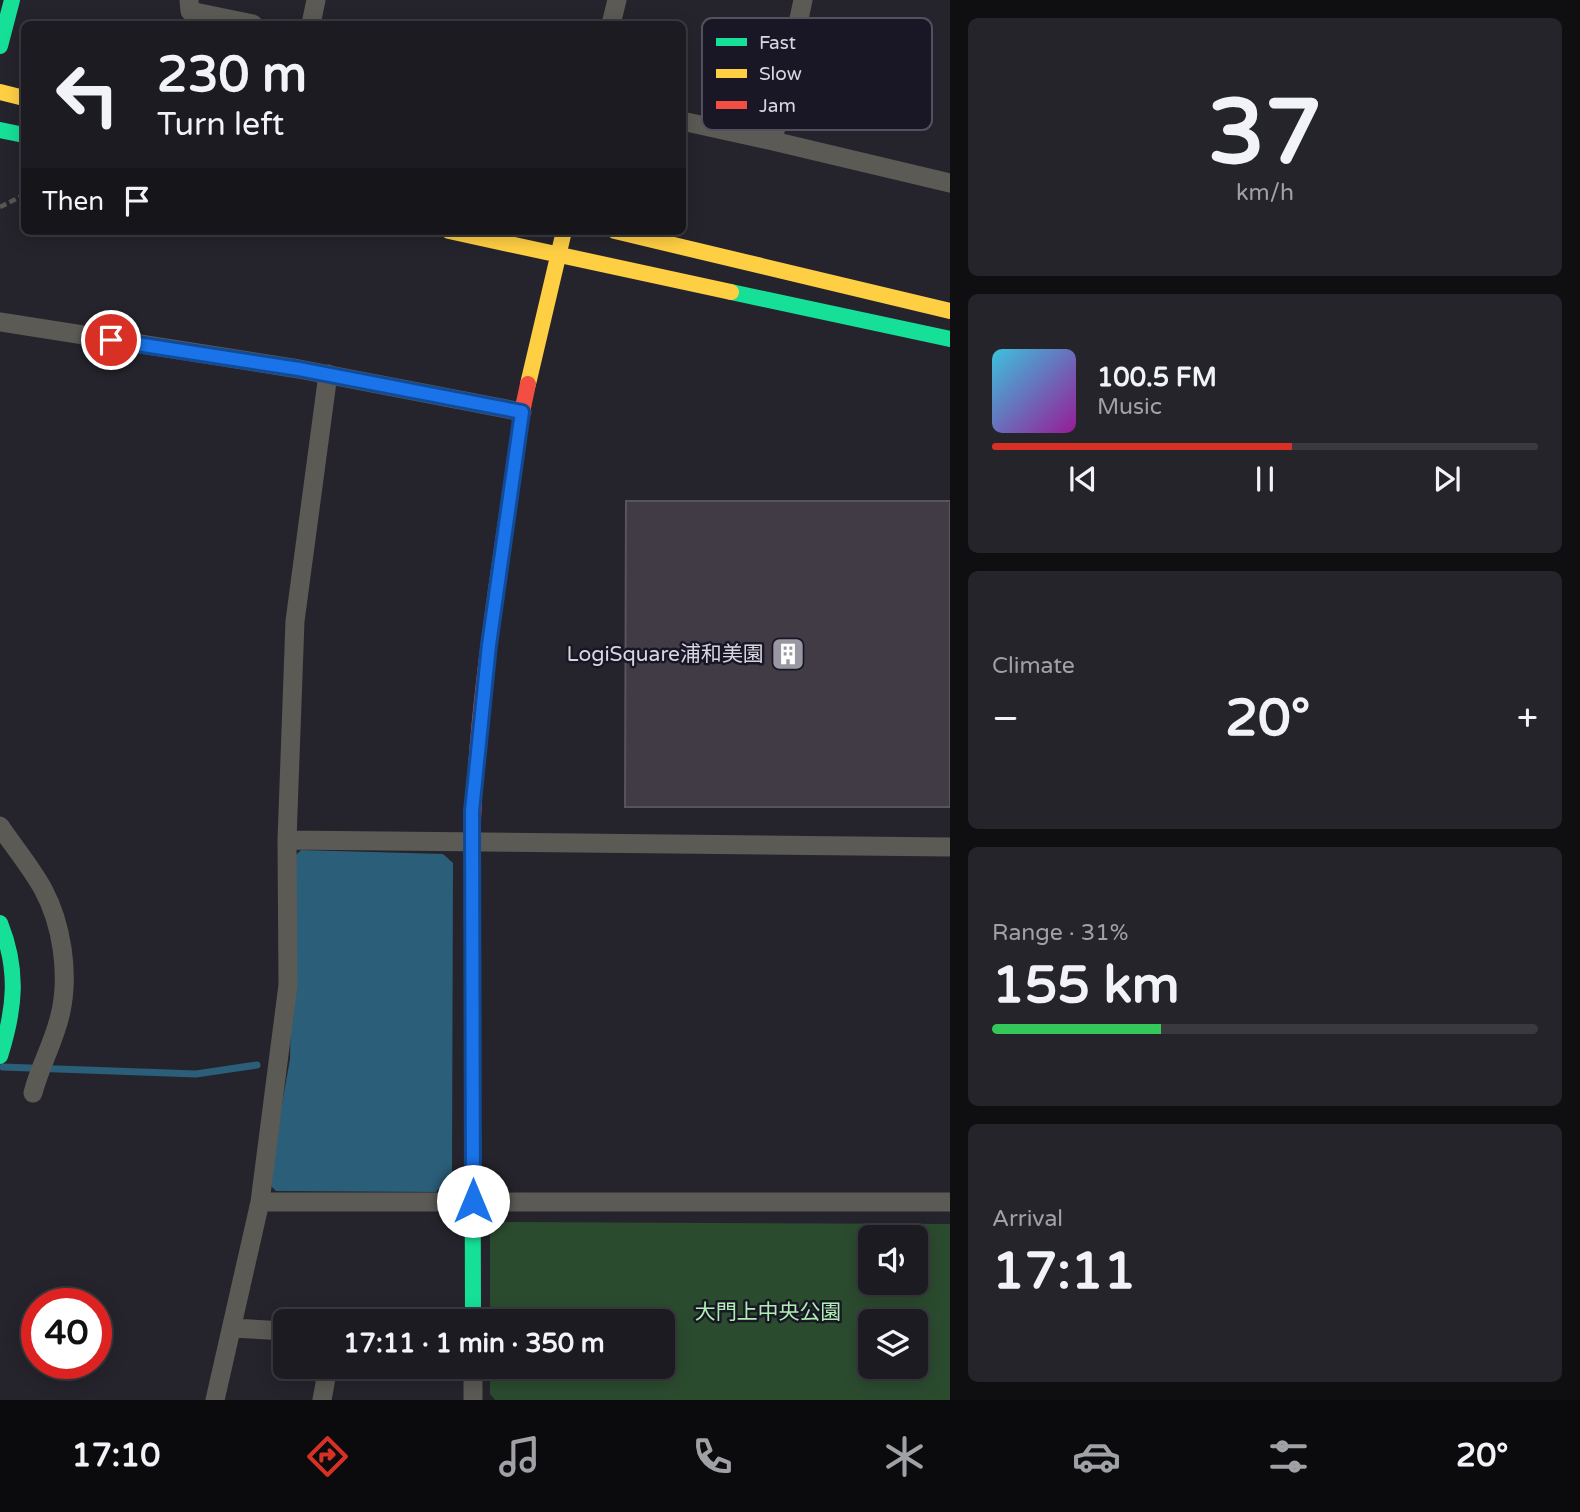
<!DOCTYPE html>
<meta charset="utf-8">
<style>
:root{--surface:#1c1b21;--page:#25242a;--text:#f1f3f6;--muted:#a0a1a5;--line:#3a393f;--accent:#d93025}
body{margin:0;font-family:"Varela Round","Noto Sans JP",sans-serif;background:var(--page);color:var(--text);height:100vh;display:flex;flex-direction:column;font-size:26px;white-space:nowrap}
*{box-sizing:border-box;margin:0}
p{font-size:23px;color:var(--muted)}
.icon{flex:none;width:38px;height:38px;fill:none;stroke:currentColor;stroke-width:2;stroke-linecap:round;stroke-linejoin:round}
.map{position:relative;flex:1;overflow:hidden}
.drawer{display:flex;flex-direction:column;gap:18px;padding:18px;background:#0f0f12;width:630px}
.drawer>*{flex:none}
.top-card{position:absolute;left:21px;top:21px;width:665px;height:214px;border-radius:10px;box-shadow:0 4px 18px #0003,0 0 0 2px var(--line);background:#1c1b21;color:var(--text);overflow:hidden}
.buttons{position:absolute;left:858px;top:1225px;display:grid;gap:14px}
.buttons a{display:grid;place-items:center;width:70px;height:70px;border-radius:10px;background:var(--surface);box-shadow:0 4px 18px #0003,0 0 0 2px var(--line);font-size:35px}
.speed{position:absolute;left:21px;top:1288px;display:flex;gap:14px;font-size:35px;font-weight:700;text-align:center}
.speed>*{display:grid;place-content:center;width:91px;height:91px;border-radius:50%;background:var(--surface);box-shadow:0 4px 18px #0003,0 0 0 2px var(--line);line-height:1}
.speed .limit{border:10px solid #d22;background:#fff;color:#111}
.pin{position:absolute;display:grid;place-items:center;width:60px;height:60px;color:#fff;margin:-30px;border:4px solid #fff;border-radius:50%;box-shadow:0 2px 7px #0007}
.me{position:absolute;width:77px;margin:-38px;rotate:0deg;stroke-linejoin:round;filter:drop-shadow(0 0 5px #0008)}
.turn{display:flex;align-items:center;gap:24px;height:147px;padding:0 21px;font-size:32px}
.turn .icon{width:91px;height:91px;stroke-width:2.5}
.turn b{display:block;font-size:49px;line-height:60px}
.then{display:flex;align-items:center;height:66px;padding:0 21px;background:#0003;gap:14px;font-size:26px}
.big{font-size:52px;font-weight:800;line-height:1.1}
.drawer .tile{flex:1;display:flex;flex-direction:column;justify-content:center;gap:10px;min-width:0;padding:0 24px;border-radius:10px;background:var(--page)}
.drawer .dial{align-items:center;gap:0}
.dial b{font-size:91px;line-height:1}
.song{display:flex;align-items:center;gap:21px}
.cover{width:84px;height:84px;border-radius:10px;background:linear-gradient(135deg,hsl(190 70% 55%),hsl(300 70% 35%))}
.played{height:7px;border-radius:4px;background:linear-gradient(90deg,var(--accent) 55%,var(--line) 55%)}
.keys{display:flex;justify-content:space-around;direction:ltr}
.heat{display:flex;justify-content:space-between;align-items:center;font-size:38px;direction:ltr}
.charge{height:10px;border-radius:5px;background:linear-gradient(90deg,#34c759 31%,var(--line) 0)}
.trip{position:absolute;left:273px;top:1309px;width:402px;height:70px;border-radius:10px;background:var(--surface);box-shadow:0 4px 18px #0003,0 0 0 2px var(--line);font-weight:800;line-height:70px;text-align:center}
.dock{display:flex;height:112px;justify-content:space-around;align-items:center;background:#0b0b0d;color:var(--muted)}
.dock .icon{width:49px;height:49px}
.dock .selected{color:var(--accent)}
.dock b{font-size:32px;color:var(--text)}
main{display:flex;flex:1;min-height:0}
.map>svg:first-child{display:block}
</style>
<main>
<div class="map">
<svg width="950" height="1400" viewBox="0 0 950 1400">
<rect width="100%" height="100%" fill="#25242c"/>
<!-- green -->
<path fill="#2b4b2f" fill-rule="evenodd" d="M497,1222l453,2v176h-455l-5,-6v-27h173v-46h-173v-89zM870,1237h45v46h-45zM870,1321h45v46h-45z"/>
<!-- water -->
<path fill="#2b5e78" d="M301,850l142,4 10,9 -1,310 -16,19 -160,-1 -8,-8 22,-124 4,-202z"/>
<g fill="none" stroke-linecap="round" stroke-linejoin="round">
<!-- stream -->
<path stroke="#2b5e78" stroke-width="7" d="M3,1067l193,7 61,-9"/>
</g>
<!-- building -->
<path fill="#413b46" stroke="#57545b" stroke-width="2" d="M626,501h324v306h-325z"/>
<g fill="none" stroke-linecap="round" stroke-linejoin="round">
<!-- path -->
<path stroke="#595756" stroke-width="4.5" stroke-dasharray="7 3.5" stroke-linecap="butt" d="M0,207l24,-12"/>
<!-- street -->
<path stroke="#5c5a55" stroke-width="19" d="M189,0l1,11 63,13
M803,0l-30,141 177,42
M311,24l5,-24
M611,24l6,-24
M682,121l91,20
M0,322l299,47 223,43
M0,826c14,21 31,41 43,63 19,35 26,84 18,122 -6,30 -21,54 -28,82
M287,840l663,7
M260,1202h690
M232,1328l53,3
M473,1367v33
M215,1400l45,-198 28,-217 -1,-145 8,-219 33,-247
M322,1400l6,-33"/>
<!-- fast -->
<path stroke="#16e098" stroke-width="16" d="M0,46l12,-46
M0,130l24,5
M731,292l219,47
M472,870l1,451
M0,923c19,47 15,86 0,133"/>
<!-- slow -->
<path stroke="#ffcf43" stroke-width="16" d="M0,92l24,6
M449,231l282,61
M615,231l335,80
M528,384l36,-153"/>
<!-- jam -->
<path stroke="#f24e42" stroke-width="16" d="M472,870c0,-153 29,-307 50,-458l6,-28"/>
</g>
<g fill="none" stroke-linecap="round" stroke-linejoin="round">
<defs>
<path id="route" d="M111,340l188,29 223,43 -33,233 -17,166 1,390"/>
</defs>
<!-- route casing -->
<use href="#route" stroke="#114b97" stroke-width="18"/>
<!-- route -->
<use href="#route" stroke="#1a73e8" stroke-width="12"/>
</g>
<!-- icons -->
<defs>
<symbol id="building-square" viewBox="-11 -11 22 22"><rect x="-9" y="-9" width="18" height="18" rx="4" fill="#9998a2" stroke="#191725"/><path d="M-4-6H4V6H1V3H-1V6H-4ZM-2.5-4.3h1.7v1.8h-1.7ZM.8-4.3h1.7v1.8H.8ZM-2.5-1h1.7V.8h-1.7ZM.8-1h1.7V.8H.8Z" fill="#fff"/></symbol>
</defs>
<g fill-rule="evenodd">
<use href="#building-square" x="769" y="635" width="38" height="38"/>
</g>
<g text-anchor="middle" stroke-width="5" stroke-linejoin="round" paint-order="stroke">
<!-- poi labels -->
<g font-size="21" fill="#d8d7e1" stroke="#191725" text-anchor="end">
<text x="764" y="661">LogiSquare浦和美園</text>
</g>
<!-- park labels -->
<g font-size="21" fill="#aeeeb2" stroke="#191725">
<text x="768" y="1319">大門上中央公園</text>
</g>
</g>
<!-- legend -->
<rect x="702" y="18" width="230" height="112" rx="10" fill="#191725" stroke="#52515d" stroke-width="2"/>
<rect x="716" y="38" width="31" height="8" fill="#16e098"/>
<rect x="716" y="69" width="31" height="9" fill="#ffcf43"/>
<rect x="716" y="101" width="31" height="8" fill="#f24e42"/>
<g font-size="19" fill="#d8d7e1">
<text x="759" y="49">Fast</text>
<text x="759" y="80">Slow</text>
<text x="759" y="112">Jam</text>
</g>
</svg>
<div class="buttons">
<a><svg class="icon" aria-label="sound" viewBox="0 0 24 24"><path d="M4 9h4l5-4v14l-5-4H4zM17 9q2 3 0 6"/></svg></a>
<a><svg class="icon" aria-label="layers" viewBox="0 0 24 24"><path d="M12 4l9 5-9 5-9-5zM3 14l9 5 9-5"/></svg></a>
</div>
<div class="speed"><div class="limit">40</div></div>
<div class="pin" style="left:111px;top:340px;background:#d93025"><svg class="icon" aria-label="arrive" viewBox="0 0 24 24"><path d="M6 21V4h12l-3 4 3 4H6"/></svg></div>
<svg class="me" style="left:473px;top:1201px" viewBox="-20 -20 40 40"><circle r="19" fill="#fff"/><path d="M0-13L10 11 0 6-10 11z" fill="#1a73e8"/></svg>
<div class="trip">17:11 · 1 min · 350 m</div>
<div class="top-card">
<div class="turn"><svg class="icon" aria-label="left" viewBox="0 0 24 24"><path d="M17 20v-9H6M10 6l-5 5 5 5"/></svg><div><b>230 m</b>Turn left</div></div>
<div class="then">Then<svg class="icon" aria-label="arrive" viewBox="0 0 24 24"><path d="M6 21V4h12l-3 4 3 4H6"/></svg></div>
</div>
</div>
<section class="drawer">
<div class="tile dial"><b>37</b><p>km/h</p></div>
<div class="tile">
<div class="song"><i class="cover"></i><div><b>100.5 FM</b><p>Music</p></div></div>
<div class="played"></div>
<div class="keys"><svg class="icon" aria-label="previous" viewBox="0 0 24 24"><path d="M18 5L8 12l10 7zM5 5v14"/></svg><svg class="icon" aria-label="pause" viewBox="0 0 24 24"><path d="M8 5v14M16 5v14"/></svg><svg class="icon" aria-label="next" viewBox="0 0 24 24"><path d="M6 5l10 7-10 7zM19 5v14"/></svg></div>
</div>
<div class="tile"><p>Climate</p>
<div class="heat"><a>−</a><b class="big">20°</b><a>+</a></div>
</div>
<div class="tile"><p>Range · 31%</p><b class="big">155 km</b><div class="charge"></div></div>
<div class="tile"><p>Arrival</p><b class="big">17:11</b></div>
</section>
</main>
<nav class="dock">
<b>17:10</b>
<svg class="icon selected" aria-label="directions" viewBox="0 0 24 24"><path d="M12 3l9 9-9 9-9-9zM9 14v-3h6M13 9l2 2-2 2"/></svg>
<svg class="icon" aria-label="music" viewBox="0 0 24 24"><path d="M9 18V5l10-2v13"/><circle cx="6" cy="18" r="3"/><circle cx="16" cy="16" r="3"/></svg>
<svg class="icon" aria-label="phone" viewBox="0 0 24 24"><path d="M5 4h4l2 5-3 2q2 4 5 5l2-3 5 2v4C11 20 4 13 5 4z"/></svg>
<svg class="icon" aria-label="climate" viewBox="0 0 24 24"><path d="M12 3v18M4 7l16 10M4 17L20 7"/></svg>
<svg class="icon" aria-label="car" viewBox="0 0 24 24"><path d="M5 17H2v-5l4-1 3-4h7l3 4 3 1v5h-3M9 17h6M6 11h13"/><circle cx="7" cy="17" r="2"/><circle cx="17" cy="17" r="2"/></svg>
<svg class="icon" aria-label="filters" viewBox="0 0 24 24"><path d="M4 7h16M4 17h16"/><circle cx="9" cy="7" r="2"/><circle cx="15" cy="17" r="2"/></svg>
<b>20°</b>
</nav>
